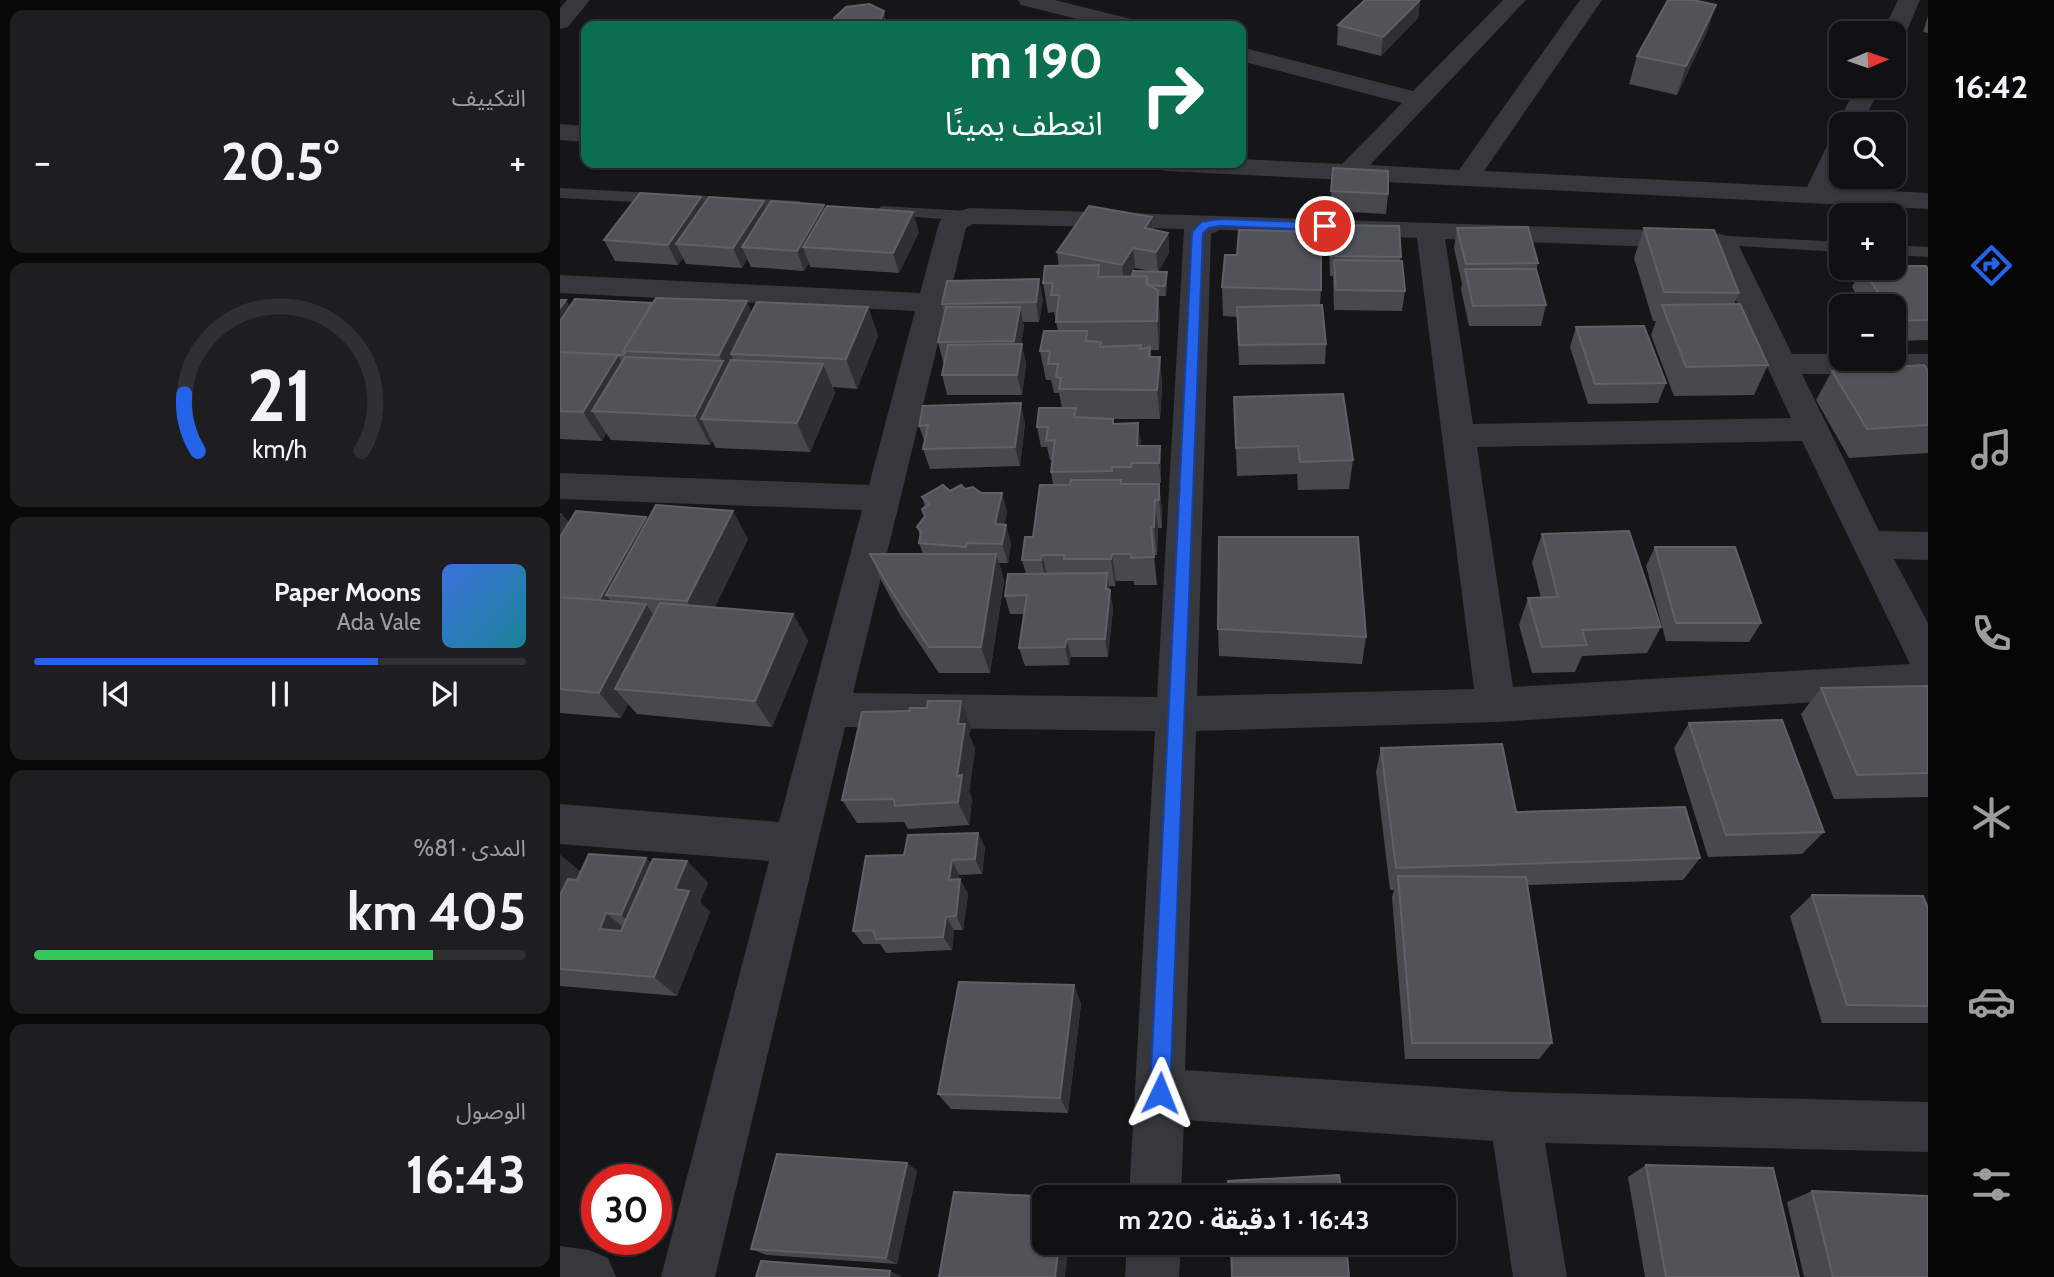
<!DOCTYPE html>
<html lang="ar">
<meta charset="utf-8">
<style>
:root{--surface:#101012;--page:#1e1e20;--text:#f1f3f6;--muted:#9c9d9f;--line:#303032;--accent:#2563eb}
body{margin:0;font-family:Cabin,"Noto Sans Arabic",sans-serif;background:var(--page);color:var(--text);direction:rtl;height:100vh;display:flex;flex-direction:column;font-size:26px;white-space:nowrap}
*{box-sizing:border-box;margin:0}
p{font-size:23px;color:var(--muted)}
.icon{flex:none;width:38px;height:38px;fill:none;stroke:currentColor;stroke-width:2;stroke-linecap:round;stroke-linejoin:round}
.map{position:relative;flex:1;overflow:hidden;direction:ltr}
.sheet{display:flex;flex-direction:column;gap:10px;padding:10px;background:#09090a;width:560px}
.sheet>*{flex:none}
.banner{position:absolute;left:21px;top:21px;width:665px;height:147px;border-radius:14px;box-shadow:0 2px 5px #0004,0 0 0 2px var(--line);direction:rtl;background:#0b6e4f;color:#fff;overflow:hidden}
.needle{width:46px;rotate:88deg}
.buttons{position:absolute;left:1269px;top:21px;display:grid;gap:14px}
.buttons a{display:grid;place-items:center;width:77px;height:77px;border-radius:14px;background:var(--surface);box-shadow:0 2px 5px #0004,0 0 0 2px var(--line);font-size:35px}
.speed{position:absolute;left:21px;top:1164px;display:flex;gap:14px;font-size:35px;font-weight:700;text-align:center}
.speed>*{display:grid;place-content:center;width:91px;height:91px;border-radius:50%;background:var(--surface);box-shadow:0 2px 5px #0004,0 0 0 2px var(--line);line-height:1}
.speed .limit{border:10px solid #d22;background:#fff;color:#111}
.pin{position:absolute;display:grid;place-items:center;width:60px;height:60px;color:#fff;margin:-30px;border:4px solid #fff;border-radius:50%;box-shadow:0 2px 7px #0007}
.me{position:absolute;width:77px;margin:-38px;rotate:2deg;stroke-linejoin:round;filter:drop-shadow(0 0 5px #0008)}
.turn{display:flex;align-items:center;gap:24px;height:147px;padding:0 28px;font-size:32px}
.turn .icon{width:91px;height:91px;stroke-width:2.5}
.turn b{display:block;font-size:49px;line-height:60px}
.big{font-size:52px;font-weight:700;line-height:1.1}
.sheet .widget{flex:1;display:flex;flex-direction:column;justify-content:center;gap:10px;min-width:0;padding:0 24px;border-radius:14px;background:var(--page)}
.sheet .dial{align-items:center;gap:0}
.dial svg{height:182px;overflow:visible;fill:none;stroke:var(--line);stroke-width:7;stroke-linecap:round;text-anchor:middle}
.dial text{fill:var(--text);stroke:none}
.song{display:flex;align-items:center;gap:21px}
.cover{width:84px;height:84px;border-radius:10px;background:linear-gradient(135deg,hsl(220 70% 55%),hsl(190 70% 35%))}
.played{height:7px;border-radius:4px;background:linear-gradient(90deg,var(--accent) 70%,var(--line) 70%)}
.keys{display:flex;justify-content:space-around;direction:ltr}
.heat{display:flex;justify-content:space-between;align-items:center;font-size:38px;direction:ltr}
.charge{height:10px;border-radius:5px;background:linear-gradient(90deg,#34c759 81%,var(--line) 0)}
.trip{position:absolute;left:472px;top:1185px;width:424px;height:70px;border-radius:14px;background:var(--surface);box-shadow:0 2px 5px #0004,0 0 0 2px var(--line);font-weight:700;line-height:70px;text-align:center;direction:rtl}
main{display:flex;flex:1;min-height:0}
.tab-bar{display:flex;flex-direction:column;width:126px;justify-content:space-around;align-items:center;background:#060607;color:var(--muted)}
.tab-bar .icon{width:49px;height:49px}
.tab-bar .current{color:var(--accent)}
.tab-bar b{font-size:32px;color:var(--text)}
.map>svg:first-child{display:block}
</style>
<main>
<nav class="tab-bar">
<b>16:42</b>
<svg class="icon current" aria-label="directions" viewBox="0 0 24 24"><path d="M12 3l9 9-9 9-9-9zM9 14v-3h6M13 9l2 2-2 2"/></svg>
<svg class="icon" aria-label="music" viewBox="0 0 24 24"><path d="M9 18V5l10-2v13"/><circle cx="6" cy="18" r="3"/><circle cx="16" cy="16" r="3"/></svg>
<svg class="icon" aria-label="phone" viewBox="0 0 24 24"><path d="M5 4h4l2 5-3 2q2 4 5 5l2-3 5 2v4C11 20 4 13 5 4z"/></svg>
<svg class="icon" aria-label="climate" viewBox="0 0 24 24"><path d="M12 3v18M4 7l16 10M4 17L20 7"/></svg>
<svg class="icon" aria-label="car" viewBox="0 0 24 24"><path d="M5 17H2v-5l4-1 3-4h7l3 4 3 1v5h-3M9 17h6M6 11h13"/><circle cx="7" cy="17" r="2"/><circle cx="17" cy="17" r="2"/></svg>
<svg class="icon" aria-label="filters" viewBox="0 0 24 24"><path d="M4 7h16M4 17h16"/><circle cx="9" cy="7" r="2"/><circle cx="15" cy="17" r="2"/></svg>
</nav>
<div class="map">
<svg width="1368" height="1277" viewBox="0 0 1368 1277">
<rect width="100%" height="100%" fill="#161618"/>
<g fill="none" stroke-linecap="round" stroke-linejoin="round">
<!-- lane -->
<path fill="#37383d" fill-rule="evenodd" d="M0,188l239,13 8,5 -8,5 -239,-13z
M322,206l87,5 8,5 -8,5 -93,-7 -2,-3z
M1152,235l129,7v10l-135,-8 -2,-4z
M1334,245l34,2v10l-34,-2z"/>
<!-- street -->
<path fill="#37383d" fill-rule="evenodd" d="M7,0h23l-22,27 -8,2v-21z
M458,0h37l84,21 3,5h-37l-84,-21z
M943,0h23l-156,165 89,5 121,-170h22l-118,171 323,16 21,-43 4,-5 9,-3v35l-8,17 95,5v16l-762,-38 -9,-2 -4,-6h88v-4l101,5 60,-61 -161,-42v-14l172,44z
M1338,0h22l-14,33 -4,5 -8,2v-7h-12z
M1297,86h24l-19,38h-21v5l-4,-5z
M0,124l26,2v16l-26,-2z
M409,208l743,24 22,6 4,6 54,110h49v5h53v-5h34v20h-126l77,157 49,1v28l-34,-1 34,64v72l-432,27 -300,9 -11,339 330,22 413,10v50l-383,-9 22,134h-54l-20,-136 -309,-21 -3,77h-52l26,-466 -310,-4 -130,550h-54l108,-416 -209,-17v-40l219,18 83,-312 -302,-11v-26l309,12 46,-174 -355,-18v-18l360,18 19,-70 4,-6zM413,224l211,5 -27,468 -304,-4 113,-465zM660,230l197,8 57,451 -277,7 14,-462zM885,239l267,10 79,169 -318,6zM1242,441l108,223 -397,23 -36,-240z
M567,1242h54l-2,35h-54z
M0,1246l29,4 19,8 8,19h-56z"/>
</g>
<!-- wall -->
<path fill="#47494d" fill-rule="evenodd" d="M860,0l-2,18 -37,38 -44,-11 1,-20z
M1368,16v17l-5,-1z
M1147,32l-30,63 -48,-11 8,-28z
M773,168l55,26 -2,20 -56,-3z
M204,201l3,7 58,1 94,23 -20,41 -89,-6 -1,-4 -5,8 -53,-4 -4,-8 -5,9 -56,-4 -3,-6 -5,7 -63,-4 -11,-21 100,-36z
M592,217l1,13 15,3 1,20 -11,19h9v10l-1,14h-8l2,24 -1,30h-8v7h9l2,30 -2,32h-55l9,5 24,-1 2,23h20l1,20v17h-28v1h26l3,28v16h-4l-1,27h-3l3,30h-23v-4h-18l-1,5h-6l4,23 -5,48h-37l-2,8 -44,1 -6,-18 5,-34h-14l-5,-18 21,-22 -4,-14 11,-23 20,-52 -2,-13 1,-12h-2l-3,-13h-6l-4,-20 25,-19 -3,-15h-5l-3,-13h-5l-6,-29 18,-20 -4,-19 -6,1 -5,-30 16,-17 -2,-14zM575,268l20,4 -25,4z
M770,225l71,32 -1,4 5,30 -3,20 -68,-1 -1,-34h-3l-1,-31z
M897,228l81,35 -2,8 10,34 -5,21h-72l-8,-37 1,-5 -8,-36z
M1084,228l95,65 -5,11 34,61 -14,30 -80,1 -23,-61 5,-14h-3l-19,-63z
M1302,268l66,1v71l-34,1v-35h-31l-11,-19z
M662,287l99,3 -1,15 6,39 -1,20 -86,1 -2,-48 -14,-1z
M483,299l-4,23h-16l1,5 -3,17 5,20 -4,31h-75l-5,-20 2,-13h-1l-5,-20 6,-28 -2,-10z
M0,300l10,7 182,6 116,-6 10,29 -21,53 -24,-2 2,6 -25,59 -94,-4 -4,-7 -2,4 -99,-5 -5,-7 -4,8 -42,-2z
M1016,327l90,56 -8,20 -70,1 -18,-57z
M1272,371h96v82l-79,5 -33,-58z
M674,397l119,63 -4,29 -51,1 -1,-16 -60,2z
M465,423l-5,43 -90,3 -7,-20 2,-6 -6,-17z
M405,489l16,4h21l5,19 -3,13 7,19 -3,19h-9l5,18 -14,92h-51l-39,-58 -18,-33 -12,-28h53l-4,-11 1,-7 -3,-9 8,-10 -3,-8 3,-2 -3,-10z
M0,513h1l8,10 79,-3 100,19 -33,68 78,7 15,27 -36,86 -135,-13 -9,-10 -7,14 -61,-5z
M982,534l119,93 -14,26 -65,3 -7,16 -43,1 -13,-48 9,-27h13l-9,-36z
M1095,547l106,76 -12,19 -83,-1 -20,-75z
M658,629l148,8 -4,27 -143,-8z
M1368,686v111l-94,2 -33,-85 20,-26z
M1129,723l135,109 -22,22 -94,3 -34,-109z
M411,726l-2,9 6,14 -6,43 3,7 -3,26 -61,4 -4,-7 -47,1 -15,-23z
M821,748l135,64 184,46 -17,22 -155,5 24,158 -13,16h-134l-13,-162 2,-7h-4l-14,-118z
M418,833l7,15 -3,26 -23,1v4h1l8,15 -5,36h-9l-2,20 -66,3 -6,-9h-17l-10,-13 51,-76z
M0,855l21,17 70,-9 36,-2 21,22 -8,19 10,10 -33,84 -117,-10z
M1252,895l116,13v115h-106l-32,-107z
M514,985l7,19 -13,109 -117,-4 -13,-15z
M347,1163l10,8 -20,93 -130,-9 -16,-6z
M1086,1165l153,112h-154l-17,-100z
M1252,1191l116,86h-124l-17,-75z"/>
<!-- shaded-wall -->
<path fill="#2f3033" d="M860,0l-2,18 -37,38 2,-19z
M1156,5l-9,27 -30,63 9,-29z
M324,11l3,15h-18v-1z
M141,197l9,21 -34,26 7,14 -5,7 -10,-20z
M204,201l7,20 -29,26 5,12 -5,9 -9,-20z
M264,205l7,20 -28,22 6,16 -5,8 -7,-20z
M353,212l6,20 -20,41 -6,-20z
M592,217l1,20 -8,-9z
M608,233l1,20 -11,19 -2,-20z
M573,248l2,20 -11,17 -2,-20z
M607,272v10l-1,14 -1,-10z
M479,279l4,20 -4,23 -3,-20z
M598,290l2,30 -1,30 -2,-29z
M6,300l12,20 -18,27v-39z
M187,301l13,30 -29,23 8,18 -38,47 11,22 -2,4 -15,-29 28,-54 -4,-7z
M308,307l10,29 -21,53 -11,-30z
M460,307l4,20 -6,34 -4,-20z
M462,344l4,20 -4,31 -5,-20z
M58,355l17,29 -43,27 14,22 -4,8 -19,-29z
M600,357l2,30 -2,32 -3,-29z
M263,364l12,29 -25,59 -13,-29z
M461,403l4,20 -5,43 -5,-19z
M578,423l3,20 -2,23 -2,-20z
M600,446l1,20v17l-2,-20z
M599,484l3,28v16l-3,-28z
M442,493l5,19 -6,31 -6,-19z
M595,500l3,28 -1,27 -3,-28z
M173,511l15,28 -43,89 -18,-27z
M1,513l15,19 -16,26v-43z
M86,517l13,19 -53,59 12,15 -20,-8z
M446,525l5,19 -3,19 -6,-19z
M436,554l8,27 -14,92 -9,-26z
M552,554l4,27 -1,5 -4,-27z
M482,555l7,28 -1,4 -7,-27z
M547,573l6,36 -5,48 -3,-18 1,-50z
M86,604l19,27 -50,58 13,15 -7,14 -22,-25z
M233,614l15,27 -36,86 -17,-26z
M507,639l4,18 -2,8 -4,-18z
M401,701l10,25 -2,9 6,14 -6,43 3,7 -3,26 -11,-23v-78z
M418,833l7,15 -3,26 -7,-15z
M0,855l21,17 -21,59z
M86,858l23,22 -23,55 -25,-20z
M392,860l7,15 -2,19 -8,-14z
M127,861l21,22 -8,19 10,10 -33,84 -23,-19 21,-88z
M400,879l8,15 -5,36 -7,-14z
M46,913l25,21 -31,-5z
M386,917l8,13 -2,20 -9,-13z
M514,985l7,19 -13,109 -8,-15z
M347,1163l10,8 -20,93 -11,-6z
M499,1242h10l-4,35h-10z
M330,1271l11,5v1h-12z"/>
<!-- building -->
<path fill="#525359" stroke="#5f6168" stroke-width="2" d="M805,0h55l-37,37 -45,-12z
M1108,0h25l23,5 -30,61 -49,-10z
M309,4l15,7 -3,8 -12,6 -15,1h-10l-9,-4 -1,-4 12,-11z
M773,168l55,3v23l-57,-3z
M80,193l61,4 -33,48 -64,-5z
M149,197l55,4 -31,47 -57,-4z
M211,201l53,4 -27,46 -55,-4z
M267,206l86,6 -20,41 -90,-6z
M529,206l63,11 -7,11 23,5 -12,19 -23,-4 -11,17 -65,-13z
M770,225l69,1 2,31 -70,-1z
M968,227l10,36 -72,1 -9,-36z
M1084,228l70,2 25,63 -75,-1z
M679,230l82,2v58l-99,-3 3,-32h12z
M774,260l68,1 3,30 -69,-1z
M539,265l-1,12 49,-1 -1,8 12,6 -1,31 -101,1 3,-27h-8l2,-12h-10l2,-17z
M1334,266h32l2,3v51l-34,1v-15h-8l-23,-38h31z
M905,269h71l10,36 -73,1z
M573,271l34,1 -2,14 -17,-1 -1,-9h-15z
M479,279l-3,23 -94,2 5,-23z
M96,298l91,3 -28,54 -96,-4z
M15,299l77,4 -29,48 2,2 -2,2 -63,-3v-31z
M0,300h6l-6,8z
M197,302l111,5 -22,52 -115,-5z
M1180,304l28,61 -82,2 -24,-62z
M762,305l4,39 -87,1 -2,-38z
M386,307h74l-6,34 -76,1z
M1084,326l22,57 -71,1 -19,-57z
M484,331h43l-1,10 15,1 -1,5 41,-2 -1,4 10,-2 -1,10h11l-3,33 -98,-1 2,-11 -5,-1 2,-13h-10l2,-13h-10z
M462,344l-5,31h-75l6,-30z
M0,352l58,3 -35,57 -23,-1z
M65,357l98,4 -28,55 -103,-5z
M171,360l92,4 -26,59 -96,-4z
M1364,365l4,6v54l-61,4 -35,-58z
M783,394l10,66 -53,2 -2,-16 -62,2 -2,-51z
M461,403l-6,44 -92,2 5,-24 -9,1 4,-20z
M479,408h37l-2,9 39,2v5l25,-1 -1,23h23l-1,17h-28v4h-19v4l-61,1 4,-32 -9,1 2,-14h-11z
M511,480h50v4h38v16h-4l-1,27h-3l3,30 -23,1v-4h-19l-1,5h-47v-4h-22l-1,5h-19l3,-23h8l7,-52h30z
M383,485l7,6 11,-6 4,4 8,-2 8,6h21l-7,31 11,1 -4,19 -35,-1 -1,4 -47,-4 2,-12 -4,-4 8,-11 -3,-7 7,-5 -7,-7z
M96,505l77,6 -46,90 -81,-6z
M16,511l70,6 -47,83 -39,-3v-60z
M1069,531l32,96 -79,3 5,15 -45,2 -14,-49 30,-1 -16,-63z
M659,537h139l8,100 -148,-8z
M1095,547h80l26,76h-85z
M310,554h126l-15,93h-52l-40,-60z
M547,573l-1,16 4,1 -5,49h-38l-2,8 -46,1 8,-53 -22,1 3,-22z
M0,597l86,7 -47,89 -39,-4z
M100,603l133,11 -38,87 -140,-12z
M1368,686v87l-71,2 -36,-87z
M368,701h33l-3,23h7l-8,52 5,-1 -4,27 -63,4 -1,-7 -52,1 20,-88 47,-1 1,-3h17z
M1222,720l42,112 -98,3 -37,-112z
M942,744l14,68 169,-5 15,51 -304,10 -15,-120z
M418,833l-3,26 -23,1 -3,20 11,-1 -4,37 -10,1 -3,20 -67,2 -3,-9 -20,1 13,-75 38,-1 4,-20z
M29,854l57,4 -25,57 -15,-2 -6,16 21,2 32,-72 34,2 -12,28 14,2 -35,86 -94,-8v-74l8,-16 9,1z
M838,876l128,1 26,166h-140z
M1252,895l111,1 5,12v98l-81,-1z
M399,982l115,3 -14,113 -122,-4z
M217,1154l130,9 -21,95 -135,-9z
M1086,1165l127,3 26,109h-133z
M779,1175l3,22h-113l-1,-16z
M1252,1191l116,5v81h-95z
M394,1192l102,5h-11v45h14l-4,35h-116z
M671,1242h115l3,35h-117z
M201,1261l129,10 -1,6h-133z"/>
<!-- route -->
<path fill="#2563eb" stroke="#184099" stroke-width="2" d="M660,219l105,4 6,3 -6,4 -105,-4 -11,2 -6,5 -33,860 -3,8 -7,3 -7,-3 -3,-8 42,-861 9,-10z"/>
</svg>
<div class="buttons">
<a><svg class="needle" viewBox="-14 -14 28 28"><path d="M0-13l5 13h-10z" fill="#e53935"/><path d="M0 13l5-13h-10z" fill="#9c9d9f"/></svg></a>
<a><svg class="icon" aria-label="search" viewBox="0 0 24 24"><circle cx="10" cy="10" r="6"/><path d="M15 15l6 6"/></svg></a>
<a>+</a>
<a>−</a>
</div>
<div class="speed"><div class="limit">30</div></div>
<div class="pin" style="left:765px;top:226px;background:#d93025"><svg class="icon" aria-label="arrive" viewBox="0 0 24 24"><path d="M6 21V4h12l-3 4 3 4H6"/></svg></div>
<svg class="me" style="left:600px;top:1093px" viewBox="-20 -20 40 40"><path d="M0-17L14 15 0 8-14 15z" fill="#2563eb" stroke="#fff" stroke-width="4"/></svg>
<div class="trip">16:43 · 1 دقيقة · 220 m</div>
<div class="banner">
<div class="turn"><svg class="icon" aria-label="right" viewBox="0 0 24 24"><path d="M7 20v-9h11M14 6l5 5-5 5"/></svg><div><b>190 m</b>انعطف يمينًا</div></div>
</div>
</div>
<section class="sheet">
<div class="widget"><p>التكييف</p>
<div class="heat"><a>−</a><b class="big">20.5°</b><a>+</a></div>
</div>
<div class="widget dial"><svg viewBox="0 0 100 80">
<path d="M14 69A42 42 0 1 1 86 69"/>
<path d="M14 69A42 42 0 0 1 8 44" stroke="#2563eb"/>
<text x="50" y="56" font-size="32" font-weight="700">21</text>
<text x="50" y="72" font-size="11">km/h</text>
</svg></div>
<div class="widget">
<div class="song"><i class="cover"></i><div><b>Paper Moons</b><p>Ada Vale</p></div></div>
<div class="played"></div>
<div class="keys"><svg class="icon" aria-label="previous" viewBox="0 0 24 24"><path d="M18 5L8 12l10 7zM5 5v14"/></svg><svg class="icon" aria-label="pause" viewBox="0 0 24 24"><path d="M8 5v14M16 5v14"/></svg><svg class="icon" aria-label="next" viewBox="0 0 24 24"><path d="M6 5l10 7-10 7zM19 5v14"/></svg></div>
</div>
<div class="widget"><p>المدى · 81%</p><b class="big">405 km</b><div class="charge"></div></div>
<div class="widget"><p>الوصول</p><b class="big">16:43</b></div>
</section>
</main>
